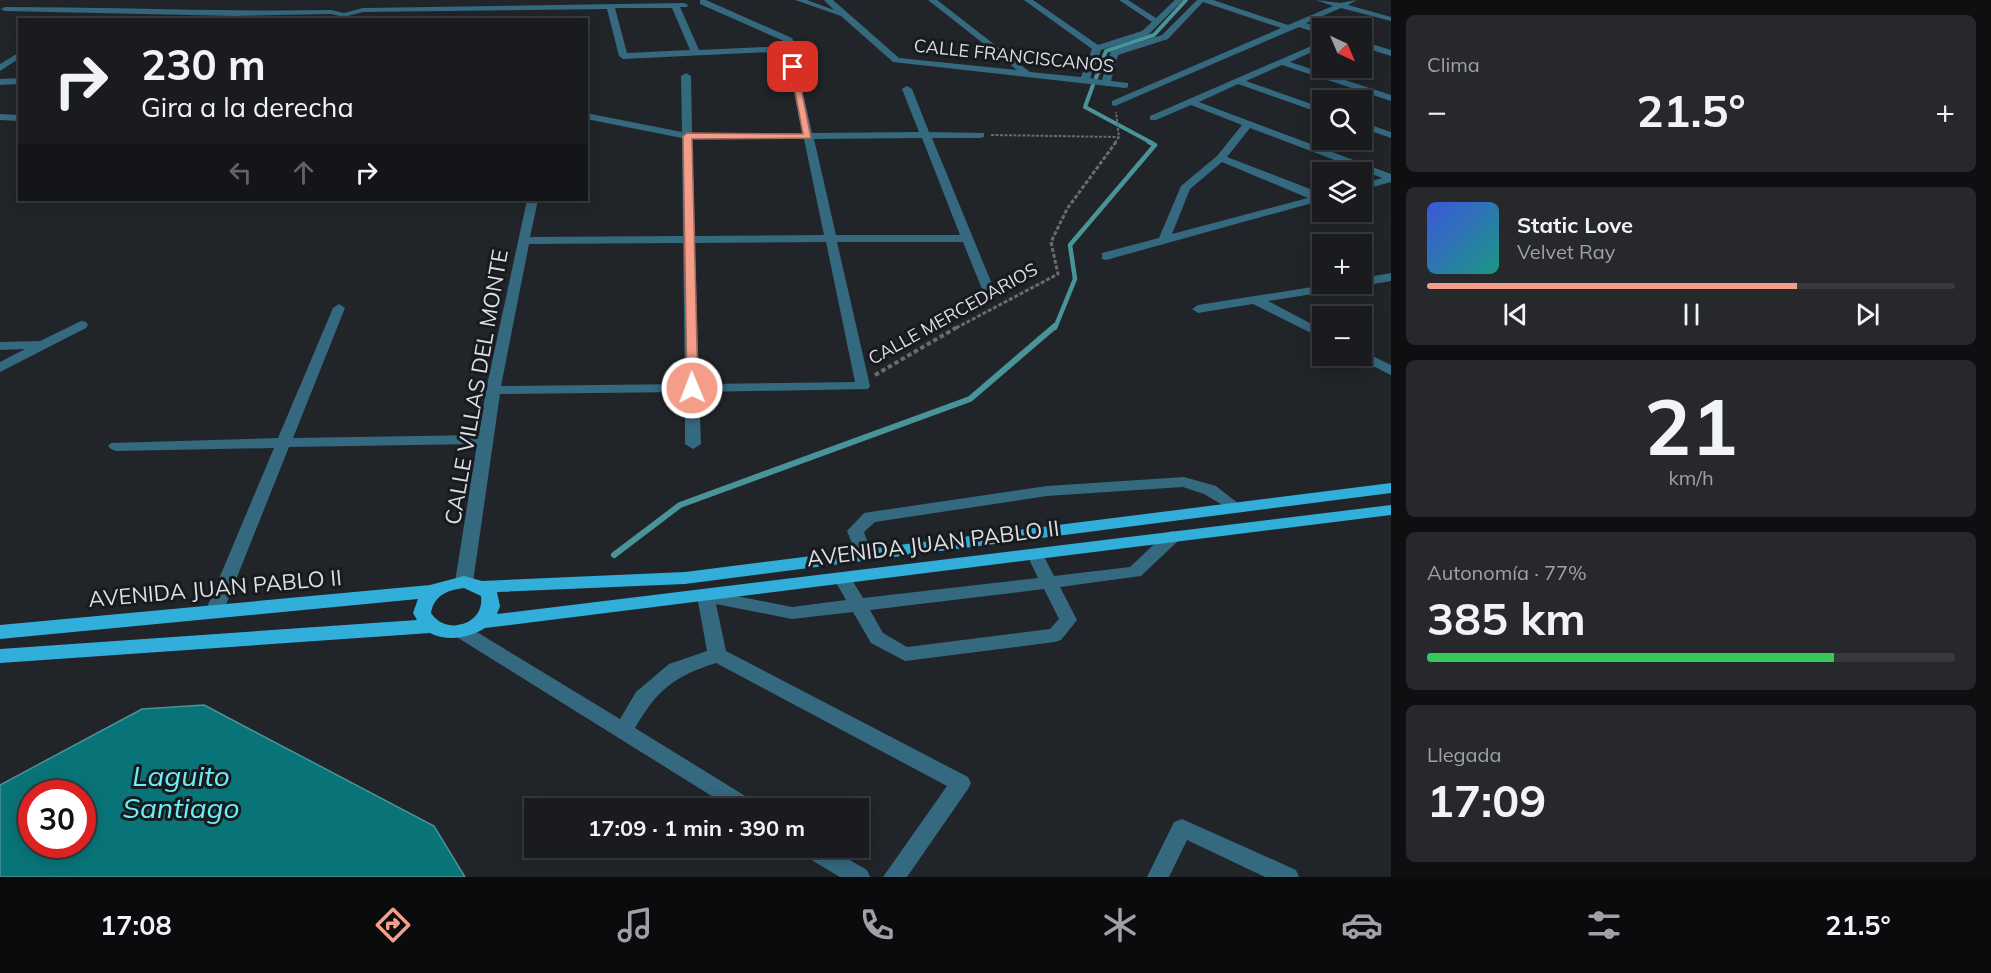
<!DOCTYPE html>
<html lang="es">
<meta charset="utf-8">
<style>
:root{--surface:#191b1e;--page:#26282b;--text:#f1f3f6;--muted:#9fa1a4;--line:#37393c;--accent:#f49e89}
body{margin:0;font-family:Mulish,sans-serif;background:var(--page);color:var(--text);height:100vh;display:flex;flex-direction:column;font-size:22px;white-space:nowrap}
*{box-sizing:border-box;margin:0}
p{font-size:20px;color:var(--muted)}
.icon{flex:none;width:33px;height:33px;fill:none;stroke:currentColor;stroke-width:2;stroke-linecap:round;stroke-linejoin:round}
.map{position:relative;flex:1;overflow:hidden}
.drawer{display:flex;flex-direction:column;gap:15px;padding:15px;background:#0e0f10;width:600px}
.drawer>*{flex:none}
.hud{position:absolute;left:18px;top:18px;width:570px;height:183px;border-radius:0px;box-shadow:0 3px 15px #0003,0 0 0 2px var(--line);background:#191b1e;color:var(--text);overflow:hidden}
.needle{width:39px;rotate:136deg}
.fabs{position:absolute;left:1312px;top:18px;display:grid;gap:12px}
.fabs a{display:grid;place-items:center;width:60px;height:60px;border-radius:0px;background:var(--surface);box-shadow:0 3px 15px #0003,0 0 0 2px var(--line);font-size:30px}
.speed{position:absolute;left:18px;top:780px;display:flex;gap:12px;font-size:30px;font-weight:700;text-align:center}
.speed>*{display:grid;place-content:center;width:78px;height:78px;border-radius:50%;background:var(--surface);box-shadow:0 3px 15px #0003,0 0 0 2px var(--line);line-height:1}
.speed .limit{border:9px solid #d22;background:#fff;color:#111}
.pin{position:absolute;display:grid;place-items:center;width:51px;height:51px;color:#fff;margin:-26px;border-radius:12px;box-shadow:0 3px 9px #0006}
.me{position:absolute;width:66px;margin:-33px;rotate:359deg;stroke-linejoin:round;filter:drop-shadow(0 0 4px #0008)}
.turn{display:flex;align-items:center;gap:21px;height:126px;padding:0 24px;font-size:27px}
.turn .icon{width:78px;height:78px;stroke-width:2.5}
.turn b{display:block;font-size:42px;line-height:51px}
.lanes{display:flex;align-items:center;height:57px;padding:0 24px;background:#0003;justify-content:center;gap:30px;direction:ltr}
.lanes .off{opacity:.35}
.big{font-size:45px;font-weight:700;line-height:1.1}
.drawer .card{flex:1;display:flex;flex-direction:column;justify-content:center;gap:9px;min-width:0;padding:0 21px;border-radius:9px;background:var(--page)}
.drawer .dial{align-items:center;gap:0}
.dial b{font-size:78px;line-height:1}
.song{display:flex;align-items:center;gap:18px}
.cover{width:72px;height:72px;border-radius:9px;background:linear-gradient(135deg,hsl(230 70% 55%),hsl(170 70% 35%))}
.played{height:6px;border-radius:3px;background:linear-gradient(90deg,var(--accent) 70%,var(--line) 70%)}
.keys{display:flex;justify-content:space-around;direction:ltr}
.heat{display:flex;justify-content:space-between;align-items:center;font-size:33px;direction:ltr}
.charge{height:9px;border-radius:4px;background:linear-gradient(90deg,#34c759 77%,var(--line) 0)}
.trip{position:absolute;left:524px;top:798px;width:345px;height:60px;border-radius:0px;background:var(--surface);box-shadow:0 3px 15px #0003,0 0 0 2px var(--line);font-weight:700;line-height:60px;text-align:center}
.tab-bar{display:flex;height:96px;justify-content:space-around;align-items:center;background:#0a0b0c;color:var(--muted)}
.tab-bar .icon{width:42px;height:42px}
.tab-bar .current{color:var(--accent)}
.tab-bar b{font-size:27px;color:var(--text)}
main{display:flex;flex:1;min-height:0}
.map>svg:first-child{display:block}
</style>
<main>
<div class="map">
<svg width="1391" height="877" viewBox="0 0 1391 877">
<rect width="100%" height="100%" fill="#212428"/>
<!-- water -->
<path fill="#097478" stroke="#489498" stroke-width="1.5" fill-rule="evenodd" d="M204,705l230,121 31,51h-465v-92l142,-76zM32,794h50v50h-50z"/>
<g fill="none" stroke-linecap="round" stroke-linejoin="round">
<!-- stream-far2 -->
<path stroke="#489498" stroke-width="4" d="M1096,78l10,-27 48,-16 32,-35
M1093,85l-8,22 67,36"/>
<!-- stream-far1 -->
<path stroke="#489498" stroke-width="4.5" d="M1055,328l20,-49 -5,-34 85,-100 -6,-3"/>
<!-- stream -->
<path stroke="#489498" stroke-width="6" d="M614,555l66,-50 290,-106 85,-73"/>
<!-- path-far2 -->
<path stroke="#696b6f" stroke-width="2" stroke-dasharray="3 1.5" stroke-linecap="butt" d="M991,135l127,2
M1115,143l4,-6 -3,-25"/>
<!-- path-far1 -->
<path stroke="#696b6f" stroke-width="3" stroke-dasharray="4 2" stroke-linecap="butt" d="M956,328l102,-54 -7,-32 16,-33 49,-67"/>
<!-- path -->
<path stroke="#696b6f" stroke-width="4" stroke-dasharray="4.5 3" stroke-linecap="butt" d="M875,375l84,-49"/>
<!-- minor -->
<path fill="#35697f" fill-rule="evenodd" d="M700,0h6l86,38 5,10 -4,3 -170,8 -4,-3 -12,-47 -244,3 -19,5 -13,-3 -96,2 -230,-5 -4,-2 4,-2c109,0 217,5 326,3l13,3 19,-5 321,-5 4,2 -1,2h-7l19,43 89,-4 -2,-4 -86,-38zM615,8h57l18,42 -63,3z
M795,0h12l27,10 -10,-10h9l66,58 118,12 -89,-70h9l93,72 51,5 11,-28 -68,-49h9l65,45 44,-14 10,-9 -33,-22h9l28,18 19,-18h8l-35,35 -47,15 -11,28 12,2 9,-29 51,-16 35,-35h16l75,25 45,-19 -17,-6 24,3 17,-3 -9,5 43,12v4l-50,-13 -35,15 17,6v6l-24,-8 -184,79 -3,-1v-4l169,-73 -78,-26 -35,37 -50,16 -7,26 17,2v4l-3,1 -232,-26 -52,-46z
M1323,41v6l-33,15 101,33v6l-109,-36 -36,16 77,27v6l-85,-30 -39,18 192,72v8l-29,8v-6l20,-6 -132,-50 -23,29 96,37v6l-217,60 -4,-1v-6l57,-15 22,-52 36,-30 25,-31 -51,-20 -35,15h-6v-4zM1222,162l86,36 -136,36 18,-45z
M1362,41l29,9v6l-29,-9z
M20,52v6l-20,13v-7z
M793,64l4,3 15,66 107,-1 -17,-43 5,-3 5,3 17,43 55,1v4l-4,1h-48l62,151 -2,3h-8l-2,-3 -19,-47h-126l33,144 -2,3 -169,3 2,52 -8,5 -8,-5v-52l-185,2 -27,188 -3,4h-12l-3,-4 22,-138 -188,3 -66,165 -3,5h-12l-3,-5 69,-164 -158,3 -5,-2 -3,-3 3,-3 167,-5 55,-130 6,-4 6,4 -52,130 186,-3 7,-45 41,-190h11l-8,37 153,-1 -1,-98 -96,-19v-6l96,19 -1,-56 5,-3 5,3 1,57h110l-13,-66zM922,138l38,97h-124l-22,-96zM692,139h112l20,96 -129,1zM826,242l29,140 -156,2 -4,-141zM683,243l2,141 -184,2 28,-142z
M20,78v6l-20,1v-6z
M0,114l20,1v6l-20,-1z
M1362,122l29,10v6l-29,-10z
M1391,273v8l-29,5 -5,-2 -6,4 -83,13 55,29v9l-70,-35 -55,9 -6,-4 6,-4 133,-21h31v-6z
M81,321l5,1 2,3 -2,3 -86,44v-10l25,-13 -25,1v-8l40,-1z
M1362,351l29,14v10l-34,-17 -1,-2h6z
M1184,477l32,9 28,22 -8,5 -32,-19 -21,-7 -136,9 -172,26 -11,10 8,22 -2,4h-12l-11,-27 17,-18 6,-1 177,-26z
M1172,531l6,2 2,4 -2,4 -37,35 -81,11 17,33 -16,20 -6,2 -150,19 -34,-18 -18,-31 -61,7 -76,-15 10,47 242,126 3,6 -3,6 -61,88h-24l64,-91 -231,-123c-43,14 -58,26 -81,65l120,74 4,6h-28l-276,-172 -3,-5 3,-5 6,-2 6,2 153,93 16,-27 33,-28 38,-13 -10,-55 3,-4 6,-2 86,17 54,-7 -12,-21 3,-4h12l14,23 175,-20 -11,-23 2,-4h12l13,25 76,-9 36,-34zM1044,589l15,30 -9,10 -143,18 -24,-14 -13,-23z
M1182,819l114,51 3,7h-34l-78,-37 -18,37h-22l27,-55z
M800,848h29l38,22 3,7h-30l-37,-22z"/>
<!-- major -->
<path fill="#32aedb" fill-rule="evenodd" d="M1391,483v10l-706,91 -188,8 3,14 -3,8 894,-109v10l-906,113c-16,10 -38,14 -55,5l-430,30v-14l417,-29 -4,-7 5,-14 -418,40v-14l430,-40 34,-9 18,5 203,-9zM464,588l17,8c4,29 -35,40 -50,17 3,-18 17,-23 33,-25z"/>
</g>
<!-- route -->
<path fill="#f49e89" stroke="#9f6759" stroke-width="1.5" d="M790,65l7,2 14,71 -119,1 6,249 -2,3h-9l-4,-255 4,-3 116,1z"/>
<g text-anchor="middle" stroke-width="6" stroke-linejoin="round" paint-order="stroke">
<!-- far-street labels -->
<g font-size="18" fill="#dcdee1" stroke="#171b1f">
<text transform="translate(1014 56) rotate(6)" y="6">CALLE FRANCISCANOS</text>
<text transform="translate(953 314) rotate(-29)" y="6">CALLE MERCEDARIOS</text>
</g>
<!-- street labels -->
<g font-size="22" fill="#dcdee1" stroke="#171b1f">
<text transform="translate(476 387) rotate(-80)" y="8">CALLE VILLAS DEL MONTE</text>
<text transform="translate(933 543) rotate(-7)" y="8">AVENIDA JUAN PABLO II</text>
<text transform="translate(215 588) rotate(-5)" y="8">AVENIDA JUAN PABLO II</text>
</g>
<!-- near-water labels -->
<g font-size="28" font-style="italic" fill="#6deef5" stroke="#171b1f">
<text x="181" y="786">Laguito<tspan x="181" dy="32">Santiago</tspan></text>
</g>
</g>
</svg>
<div class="fabs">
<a><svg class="needle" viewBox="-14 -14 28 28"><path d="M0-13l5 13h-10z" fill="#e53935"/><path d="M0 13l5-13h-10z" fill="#9fa1a4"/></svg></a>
<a><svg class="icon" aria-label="search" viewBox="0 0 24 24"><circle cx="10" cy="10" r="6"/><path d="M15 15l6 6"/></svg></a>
<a><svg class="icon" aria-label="layers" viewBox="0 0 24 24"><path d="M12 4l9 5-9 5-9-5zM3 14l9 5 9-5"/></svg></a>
<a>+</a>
<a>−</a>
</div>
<div class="speed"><div class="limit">30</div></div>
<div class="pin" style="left:793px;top:67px;background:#d93025"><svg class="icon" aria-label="arrive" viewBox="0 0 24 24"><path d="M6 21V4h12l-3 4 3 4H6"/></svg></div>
<svg class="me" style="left:692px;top:388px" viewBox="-20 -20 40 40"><circle r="17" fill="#f49e89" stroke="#fff" stroke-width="3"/><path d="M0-11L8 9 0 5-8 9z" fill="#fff"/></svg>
<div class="trip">17:09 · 1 min · 390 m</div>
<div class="hud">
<div class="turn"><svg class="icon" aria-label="right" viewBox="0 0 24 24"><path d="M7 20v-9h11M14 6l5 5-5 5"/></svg><div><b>230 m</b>Gira a la derecha</div></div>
<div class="lanes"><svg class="icon off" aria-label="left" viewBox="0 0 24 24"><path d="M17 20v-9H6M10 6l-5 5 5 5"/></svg><svg class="icon off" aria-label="ahead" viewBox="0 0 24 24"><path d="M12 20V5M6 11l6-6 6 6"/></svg><svg class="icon" aria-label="right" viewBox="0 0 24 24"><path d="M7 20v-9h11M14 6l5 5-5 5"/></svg></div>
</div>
</div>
<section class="drawer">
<div class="card"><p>Clima</p>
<div class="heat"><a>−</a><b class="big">21.5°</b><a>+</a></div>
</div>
<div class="card">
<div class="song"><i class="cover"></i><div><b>Static Love</b><p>Velvet Ray</p></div></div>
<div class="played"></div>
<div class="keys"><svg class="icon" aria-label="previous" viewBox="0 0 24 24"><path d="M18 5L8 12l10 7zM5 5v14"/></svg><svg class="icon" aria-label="pause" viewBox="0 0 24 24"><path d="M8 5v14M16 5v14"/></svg><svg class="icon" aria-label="next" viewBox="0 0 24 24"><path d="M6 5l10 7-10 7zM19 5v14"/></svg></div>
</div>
<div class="card dial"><b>21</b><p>km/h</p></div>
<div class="card"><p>Autonomía · 77%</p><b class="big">385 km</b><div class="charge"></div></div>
<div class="card"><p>Llegada</p><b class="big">17:09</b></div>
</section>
</main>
<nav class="tab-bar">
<b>17:08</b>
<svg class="icon current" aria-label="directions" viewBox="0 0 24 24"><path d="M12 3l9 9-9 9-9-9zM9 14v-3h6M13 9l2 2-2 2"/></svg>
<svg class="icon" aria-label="music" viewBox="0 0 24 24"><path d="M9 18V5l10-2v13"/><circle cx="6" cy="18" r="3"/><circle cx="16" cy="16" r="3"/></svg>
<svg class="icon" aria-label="phone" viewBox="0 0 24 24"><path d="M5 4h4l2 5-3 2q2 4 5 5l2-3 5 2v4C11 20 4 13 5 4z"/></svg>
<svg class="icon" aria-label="climate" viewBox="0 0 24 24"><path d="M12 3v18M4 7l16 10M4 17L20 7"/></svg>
<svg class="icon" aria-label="car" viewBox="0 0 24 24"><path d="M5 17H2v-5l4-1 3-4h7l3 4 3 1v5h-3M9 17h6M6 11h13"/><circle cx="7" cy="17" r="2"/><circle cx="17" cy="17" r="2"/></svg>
<svg class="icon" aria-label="filters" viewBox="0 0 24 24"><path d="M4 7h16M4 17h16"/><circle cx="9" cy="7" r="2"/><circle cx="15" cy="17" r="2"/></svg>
<b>21.5°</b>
</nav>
